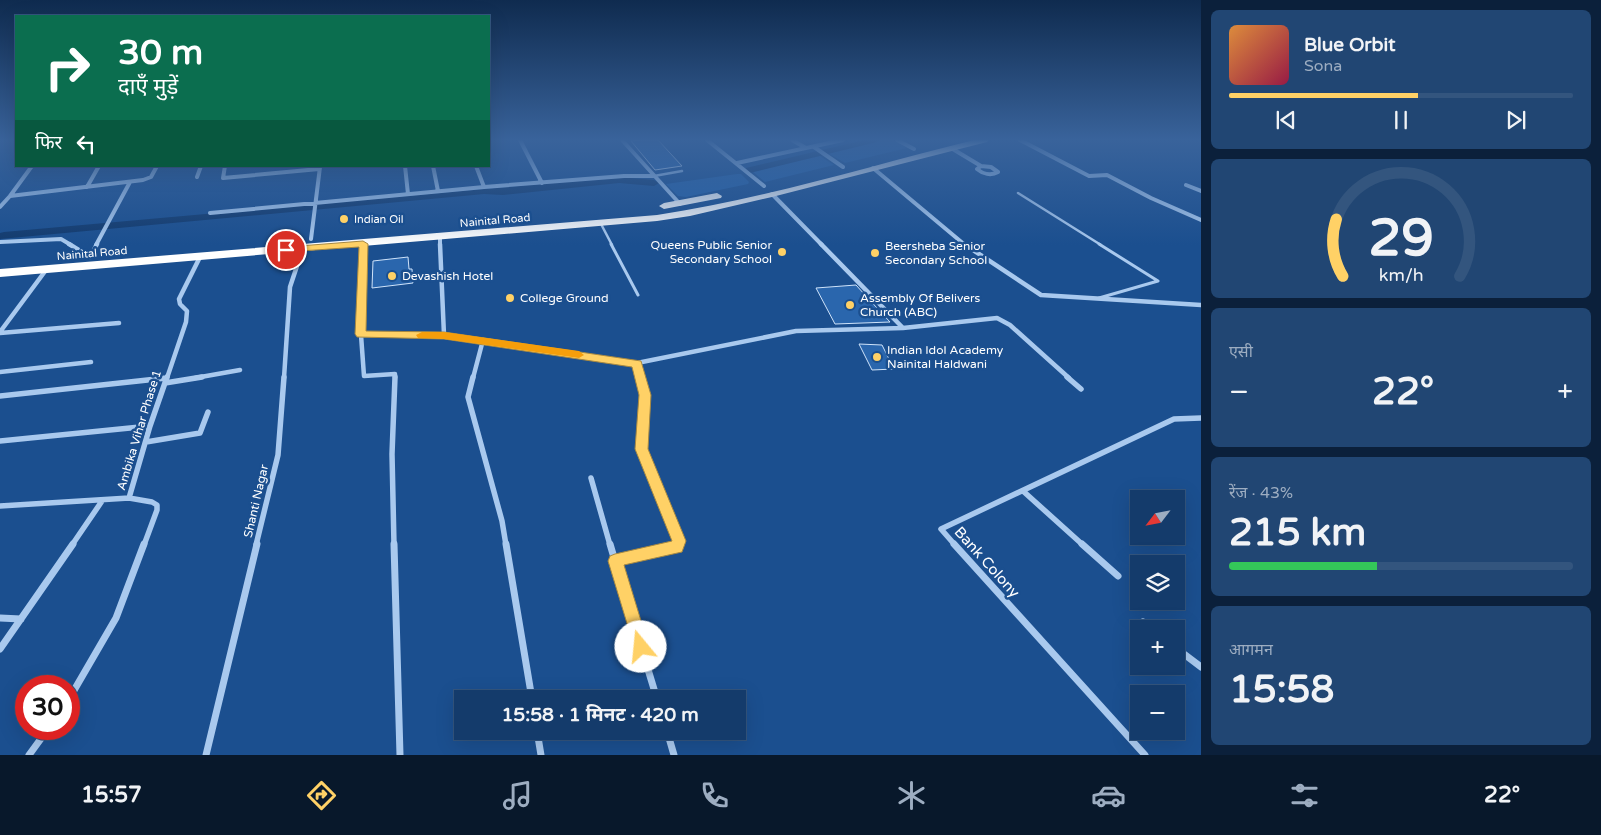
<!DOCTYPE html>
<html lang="hi">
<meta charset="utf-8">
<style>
:root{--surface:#143b6b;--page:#214673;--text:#f1f3f6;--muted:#9dadc1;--line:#33557e;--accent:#ffd166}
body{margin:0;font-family:"Varela Round","Noto Sans Devanagari",sans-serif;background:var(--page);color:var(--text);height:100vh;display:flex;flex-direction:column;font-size:19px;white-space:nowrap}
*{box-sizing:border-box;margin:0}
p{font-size:16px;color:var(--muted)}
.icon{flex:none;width:28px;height:28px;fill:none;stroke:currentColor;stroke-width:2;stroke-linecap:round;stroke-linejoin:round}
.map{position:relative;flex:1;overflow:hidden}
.side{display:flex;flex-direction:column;gap:10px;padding:10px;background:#0b203b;width:400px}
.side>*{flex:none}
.hud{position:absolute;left:15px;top:15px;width:475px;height:152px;border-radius:0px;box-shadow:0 5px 20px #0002,0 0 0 1px var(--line);background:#0b6e4f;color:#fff;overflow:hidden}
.needle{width:32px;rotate:238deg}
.controls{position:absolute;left:1130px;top:490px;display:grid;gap:10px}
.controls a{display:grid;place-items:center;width:55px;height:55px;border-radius:0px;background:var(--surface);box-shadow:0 5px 20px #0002,0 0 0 1px var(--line);font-size:25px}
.speed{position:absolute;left:15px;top:675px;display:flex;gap:10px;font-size:25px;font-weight:700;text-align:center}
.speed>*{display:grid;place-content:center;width:65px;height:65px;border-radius:50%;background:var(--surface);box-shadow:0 5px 20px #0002,0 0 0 1px var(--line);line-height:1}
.speed .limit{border:8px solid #d22;background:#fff;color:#111}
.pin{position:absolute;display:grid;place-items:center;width:42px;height:42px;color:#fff;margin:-21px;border:2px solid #fff;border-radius:50%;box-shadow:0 1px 5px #0007}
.me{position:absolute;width:55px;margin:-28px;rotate:343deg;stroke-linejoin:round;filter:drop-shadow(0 0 4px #0008)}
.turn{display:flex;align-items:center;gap:18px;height:105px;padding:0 20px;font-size:22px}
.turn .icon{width:65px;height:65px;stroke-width:2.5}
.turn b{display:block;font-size:35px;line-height:42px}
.then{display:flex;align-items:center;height:48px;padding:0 20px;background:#0003;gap:10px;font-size:19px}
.big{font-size:38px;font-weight:700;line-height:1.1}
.side .widget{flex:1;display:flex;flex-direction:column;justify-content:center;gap:8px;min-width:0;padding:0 18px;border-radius:8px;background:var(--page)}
.side .dial{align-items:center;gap:0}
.dial svg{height:130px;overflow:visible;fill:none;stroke:var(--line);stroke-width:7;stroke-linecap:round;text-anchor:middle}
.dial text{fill:var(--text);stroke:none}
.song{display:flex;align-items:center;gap:15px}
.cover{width:60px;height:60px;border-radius:8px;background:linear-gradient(135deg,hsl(30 70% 55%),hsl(340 70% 35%))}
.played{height:5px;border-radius:2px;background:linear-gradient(90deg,var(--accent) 55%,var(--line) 55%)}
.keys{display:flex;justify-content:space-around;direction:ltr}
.heat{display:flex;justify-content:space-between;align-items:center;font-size:28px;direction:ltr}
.charge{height:8px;border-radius:4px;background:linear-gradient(90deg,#34c759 43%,var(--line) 0)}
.trip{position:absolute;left:454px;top:690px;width:292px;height:50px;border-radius:0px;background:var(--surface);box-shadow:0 5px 20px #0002,0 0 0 1px var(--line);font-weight:700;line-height:50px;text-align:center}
.tabs{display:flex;height:80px;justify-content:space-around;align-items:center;background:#08182b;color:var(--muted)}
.tabs .icon{width:35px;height:35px}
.tabs .active{color:var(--accent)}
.tabs b{font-size:22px;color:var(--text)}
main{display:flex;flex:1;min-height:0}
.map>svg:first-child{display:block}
</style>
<main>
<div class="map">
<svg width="1201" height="755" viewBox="0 0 1201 755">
<rect width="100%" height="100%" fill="#1b4f8f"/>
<!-- green -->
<path fill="#2461a8" d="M881,140h12l14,8 -62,15 -17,-10z
M820,156l14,9 -69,17 -13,-11z
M737,174h4l8,8 -1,2 -62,13 -8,-1 -12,-12z"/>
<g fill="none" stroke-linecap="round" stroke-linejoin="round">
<!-- canal -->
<path fill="#123a6d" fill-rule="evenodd" d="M864,140h15l-2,2 -127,31 -5,-3 1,-2z
M619,177l35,3 5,3 -5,3 -35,-3 -116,12 -19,-1 -484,45v-6l4,-1z"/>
</g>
<!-- building -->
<path fill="#2a66ad" stroke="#cfe3fa" d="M642,140h16l24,26 -27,4 -24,-29z
M408,257l1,12h3l1,14 -41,5 1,-27z
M856,285l9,10 25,27 -55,2 -19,-36z
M859,344l23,1 12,24 -22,1z"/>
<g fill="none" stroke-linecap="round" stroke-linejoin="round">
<!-- lane-far1 -->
<path stroke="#a9c9ee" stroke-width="2.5" d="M654,176l28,-5
M1018,193l83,52
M601,224l11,21"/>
<!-- lane -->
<path stroke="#a9c9ee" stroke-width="3" d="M611,244l27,51
M1099,298l59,-17 -59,-37"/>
<!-- street-far3 -->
<path stroke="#a9c9ee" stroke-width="4" d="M520,140l22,43
M622,140l58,64
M707,140l57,46
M792,140l14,8
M897,140l17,9
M1020,140l69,36 18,-1 44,23 50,22
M814,147l29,20
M951,148l30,18
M737,163l106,-23
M225,166l-2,12 96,-9
M405,166l3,28
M433,166l5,25
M476,166l8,21
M981,166l10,1 7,5c-7,4 -15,2 -21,-3z
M873,168l92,77
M197,177l4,-11
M1186,185l15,6
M87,187l12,-21
M772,194l50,51
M10,196l22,-30
M0,207l10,-11 133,-16 8,-3 6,-11
M210,213l274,-26 140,-11h30
M440,237v8
M311,239l9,-72
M0,242l61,-3 10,6
M96,245l34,-63"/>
<!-- street-far2 -->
<path stroke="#a9c9ee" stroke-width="4.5" d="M69,244l21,13 7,-13
M440,244l4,91 39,5 -10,38
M964,244l77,51 160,10
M903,328l94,-10 13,7 59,53
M0,332l46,-62
M0,333l119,-10
M361,335l2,-91
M483,340l154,23 159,-32 107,-3 -82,-84
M637,363l4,15
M0,372l91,-10
M167,378l19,-56 1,-11 -7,-7 -1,-5 21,-42
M195,378l45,-8
M284,378l6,-91 13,-39
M395,378v-4l-31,2 -3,-41h83"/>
<!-- street-far1 -->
<path stroke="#a9c9ee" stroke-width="5.5" d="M473,377l-5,20 34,124 4,24
M640,377l5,18 -3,54 37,92 -1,4
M1067,377l14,12
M165,383l37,-6
M0,396l166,-18
M0,441l150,-15
M146,442l54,-9 8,-21
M591,478l19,67
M1023,491l60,54
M0,506l129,-8
M72,545l30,-44
M144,545l13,-35v-5l-5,-3 -23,-4 21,-72 17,-49
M256,545l22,-90 6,-78
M394,545l-2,-91 3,-77
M955,545l-14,-16 233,-110 27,-1"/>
<!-- street -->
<path stroke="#a9c9ee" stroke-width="7" d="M394,544l6,211
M506,544l26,155
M610,544l5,17
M954,544l191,211
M1082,544l36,32
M0,618l21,1
M1143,622l8,7
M1176,648l25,19
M0,649l73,-105
M69,699l47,-81 28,-74
M657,699l-42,-138 62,-14 1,-3
M537,731l4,24
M667,731l7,24
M29,755l19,-26
M206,755l51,-211"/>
<!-- highway -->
<path fill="#fff" fill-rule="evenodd" d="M974,140h15l-2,2 -215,55 -82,19 -33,5 -657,56v-8l657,-54c107,-16 212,-49 317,-75z
M717,193l5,3 -1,2 -57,11 -5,-3 5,-3z"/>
</g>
<!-- sky -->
<linearGradient id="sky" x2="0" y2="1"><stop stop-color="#0f2b4f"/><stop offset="0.57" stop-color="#39639b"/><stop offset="1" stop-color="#39639b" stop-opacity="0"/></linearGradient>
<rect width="1201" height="245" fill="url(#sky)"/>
<!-- route -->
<path fill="#ffd166" stroke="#a68842" d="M363,241l5,3 -2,87 78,1 197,29 10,34 -3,54 38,92 -4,11 -58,13 25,82 -2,6 -6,2 -5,-2 -28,-92 2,-5 5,-2 57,-13 -37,-92 4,-54 -7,-28 -188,-28 -87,-2 -2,-3 4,-87 -73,5 -4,-2 4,-3z"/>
<!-- slow -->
<path fill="#f59e0b" d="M422,332h22l135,19 5,4 -5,3 -135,-19 -26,-1 -2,-3z"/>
<!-- markers -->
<g fill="#ffd166" stroke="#1b4f8f" stroke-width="2">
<circle cx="344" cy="219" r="5"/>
<circle cx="782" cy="252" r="5"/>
<circle cx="875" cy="253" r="5"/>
<circle cx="392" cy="276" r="5"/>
<circle cx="510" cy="298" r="5"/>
<circle cx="850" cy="305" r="5"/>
<circle cx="877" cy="357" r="5"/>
</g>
<g text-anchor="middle" stroke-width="5" stroke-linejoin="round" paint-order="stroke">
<!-- far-poi labels -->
<g font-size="11" fill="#fff" stroke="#1b4f8f" text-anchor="start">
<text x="354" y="223">Indian Oil</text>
</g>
<!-- far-street labels -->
<g font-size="11" fill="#fff" stroke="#1b4f8f">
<text transform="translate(495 220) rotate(-5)" y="4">Nainital Road</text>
<text transform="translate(92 253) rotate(-5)" y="4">Nainital Road</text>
</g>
<!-- poi labels -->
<g font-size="12" fill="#fff" stroke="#1b4f8f" text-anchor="start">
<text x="772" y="249" text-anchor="end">Queens Public Senior<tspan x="772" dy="14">Secondary School</tspan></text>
<text x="885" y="250">Beersheba Senior<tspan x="885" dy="14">Secondary School</tspan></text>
<text x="402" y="280">Devashish Hotel</text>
<text x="520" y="302">College Ground</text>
<text x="860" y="302">Assembly Of Belivers<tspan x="860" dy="14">Church (ABC)</tspan></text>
<text x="887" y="354">Indian Idol Academy<tspan x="887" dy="14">Nainital Haldwani</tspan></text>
</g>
<!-- street labels -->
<g font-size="12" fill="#fff" stroke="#1b4f8f">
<text transform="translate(139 430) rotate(-73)" y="4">Ambika Vihar Phase 1</text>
<text transform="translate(256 501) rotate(-77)" y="4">Shanti Nagar</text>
</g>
<!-- near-street labels -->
<g font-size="15" fill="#fff" stroke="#1b4f8f">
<text transform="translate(987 562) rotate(48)" y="5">Bank Colony</text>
</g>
</g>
</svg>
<div class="controls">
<a><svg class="needle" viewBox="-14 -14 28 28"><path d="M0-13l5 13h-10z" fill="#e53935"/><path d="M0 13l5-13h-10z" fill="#9dadc1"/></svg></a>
<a><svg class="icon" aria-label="layers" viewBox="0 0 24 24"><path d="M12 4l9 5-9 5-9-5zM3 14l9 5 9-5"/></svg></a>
<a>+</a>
<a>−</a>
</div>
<div class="speed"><div class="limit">30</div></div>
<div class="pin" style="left:286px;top:250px;background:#d93025"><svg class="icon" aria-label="arrive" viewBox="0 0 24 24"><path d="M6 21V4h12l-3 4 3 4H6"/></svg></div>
<svg class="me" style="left:641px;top:647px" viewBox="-20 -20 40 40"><circle r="19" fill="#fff"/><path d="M0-13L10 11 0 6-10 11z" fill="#ffd166"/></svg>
<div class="trip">15:58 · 1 मिनट · 420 m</div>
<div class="hud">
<div class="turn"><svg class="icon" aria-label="right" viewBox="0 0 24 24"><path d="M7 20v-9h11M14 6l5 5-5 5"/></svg><div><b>30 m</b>दाएँ मुड़ें</div></div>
<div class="then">फिर<svg class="icon" aria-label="left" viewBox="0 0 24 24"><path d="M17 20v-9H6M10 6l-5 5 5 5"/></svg></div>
</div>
</div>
<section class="side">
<div class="widget">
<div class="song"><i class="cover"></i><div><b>Blue Orbit</b><p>Sona</p></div></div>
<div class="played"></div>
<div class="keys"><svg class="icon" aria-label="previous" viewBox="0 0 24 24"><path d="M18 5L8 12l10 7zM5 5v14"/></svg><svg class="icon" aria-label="pause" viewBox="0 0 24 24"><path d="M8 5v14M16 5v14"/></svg><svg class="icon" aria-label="next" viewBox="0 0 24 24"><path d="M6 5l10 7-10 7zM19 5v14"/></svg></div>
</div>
<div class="widget dial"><svg viewBox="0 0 100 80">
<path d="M14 69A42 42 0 1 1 86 69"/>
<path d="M14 69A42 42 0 0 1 10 34" stroke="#ffd166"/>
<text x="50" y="56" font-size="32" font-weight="700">29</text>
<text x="50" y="72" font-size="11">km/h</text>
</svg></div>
<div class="widget"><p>एसी</p>
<div class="heat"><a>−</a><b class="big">22°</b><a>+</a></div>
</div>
<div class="widget"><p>रेंज · 43%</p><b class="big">215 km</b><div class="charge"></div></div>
<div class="widget"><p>आगमन</p><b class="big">15:58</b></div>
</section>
</main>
<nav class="tabs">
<b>15:57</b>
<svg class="icon active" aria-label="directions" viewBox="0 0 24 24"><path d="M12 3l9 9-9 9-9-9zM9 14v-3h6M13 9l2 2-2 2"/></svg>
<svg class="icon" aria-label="music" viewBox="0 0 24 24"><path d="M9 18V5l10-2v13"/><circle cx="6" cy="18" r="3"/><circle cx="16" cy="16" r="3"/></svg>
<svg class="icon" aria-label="phone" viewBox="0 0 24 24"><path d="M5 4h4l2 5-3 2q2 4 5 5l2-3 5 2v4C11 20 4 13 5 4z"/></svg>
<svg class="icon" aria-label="climate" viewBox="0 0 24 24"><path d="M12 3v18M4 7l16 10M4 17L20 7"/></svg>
<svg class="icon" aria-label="car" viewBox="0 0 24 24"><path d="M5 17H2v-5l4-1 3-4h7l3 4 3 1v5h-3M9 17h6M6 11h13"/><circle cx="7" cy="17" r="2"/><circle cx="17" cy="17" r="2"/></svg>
<svg class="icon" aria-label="filters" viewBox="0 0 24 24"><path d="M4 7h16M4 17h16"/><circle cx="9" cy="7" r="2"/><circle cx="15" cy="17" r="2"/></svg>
<b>22°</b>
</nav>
